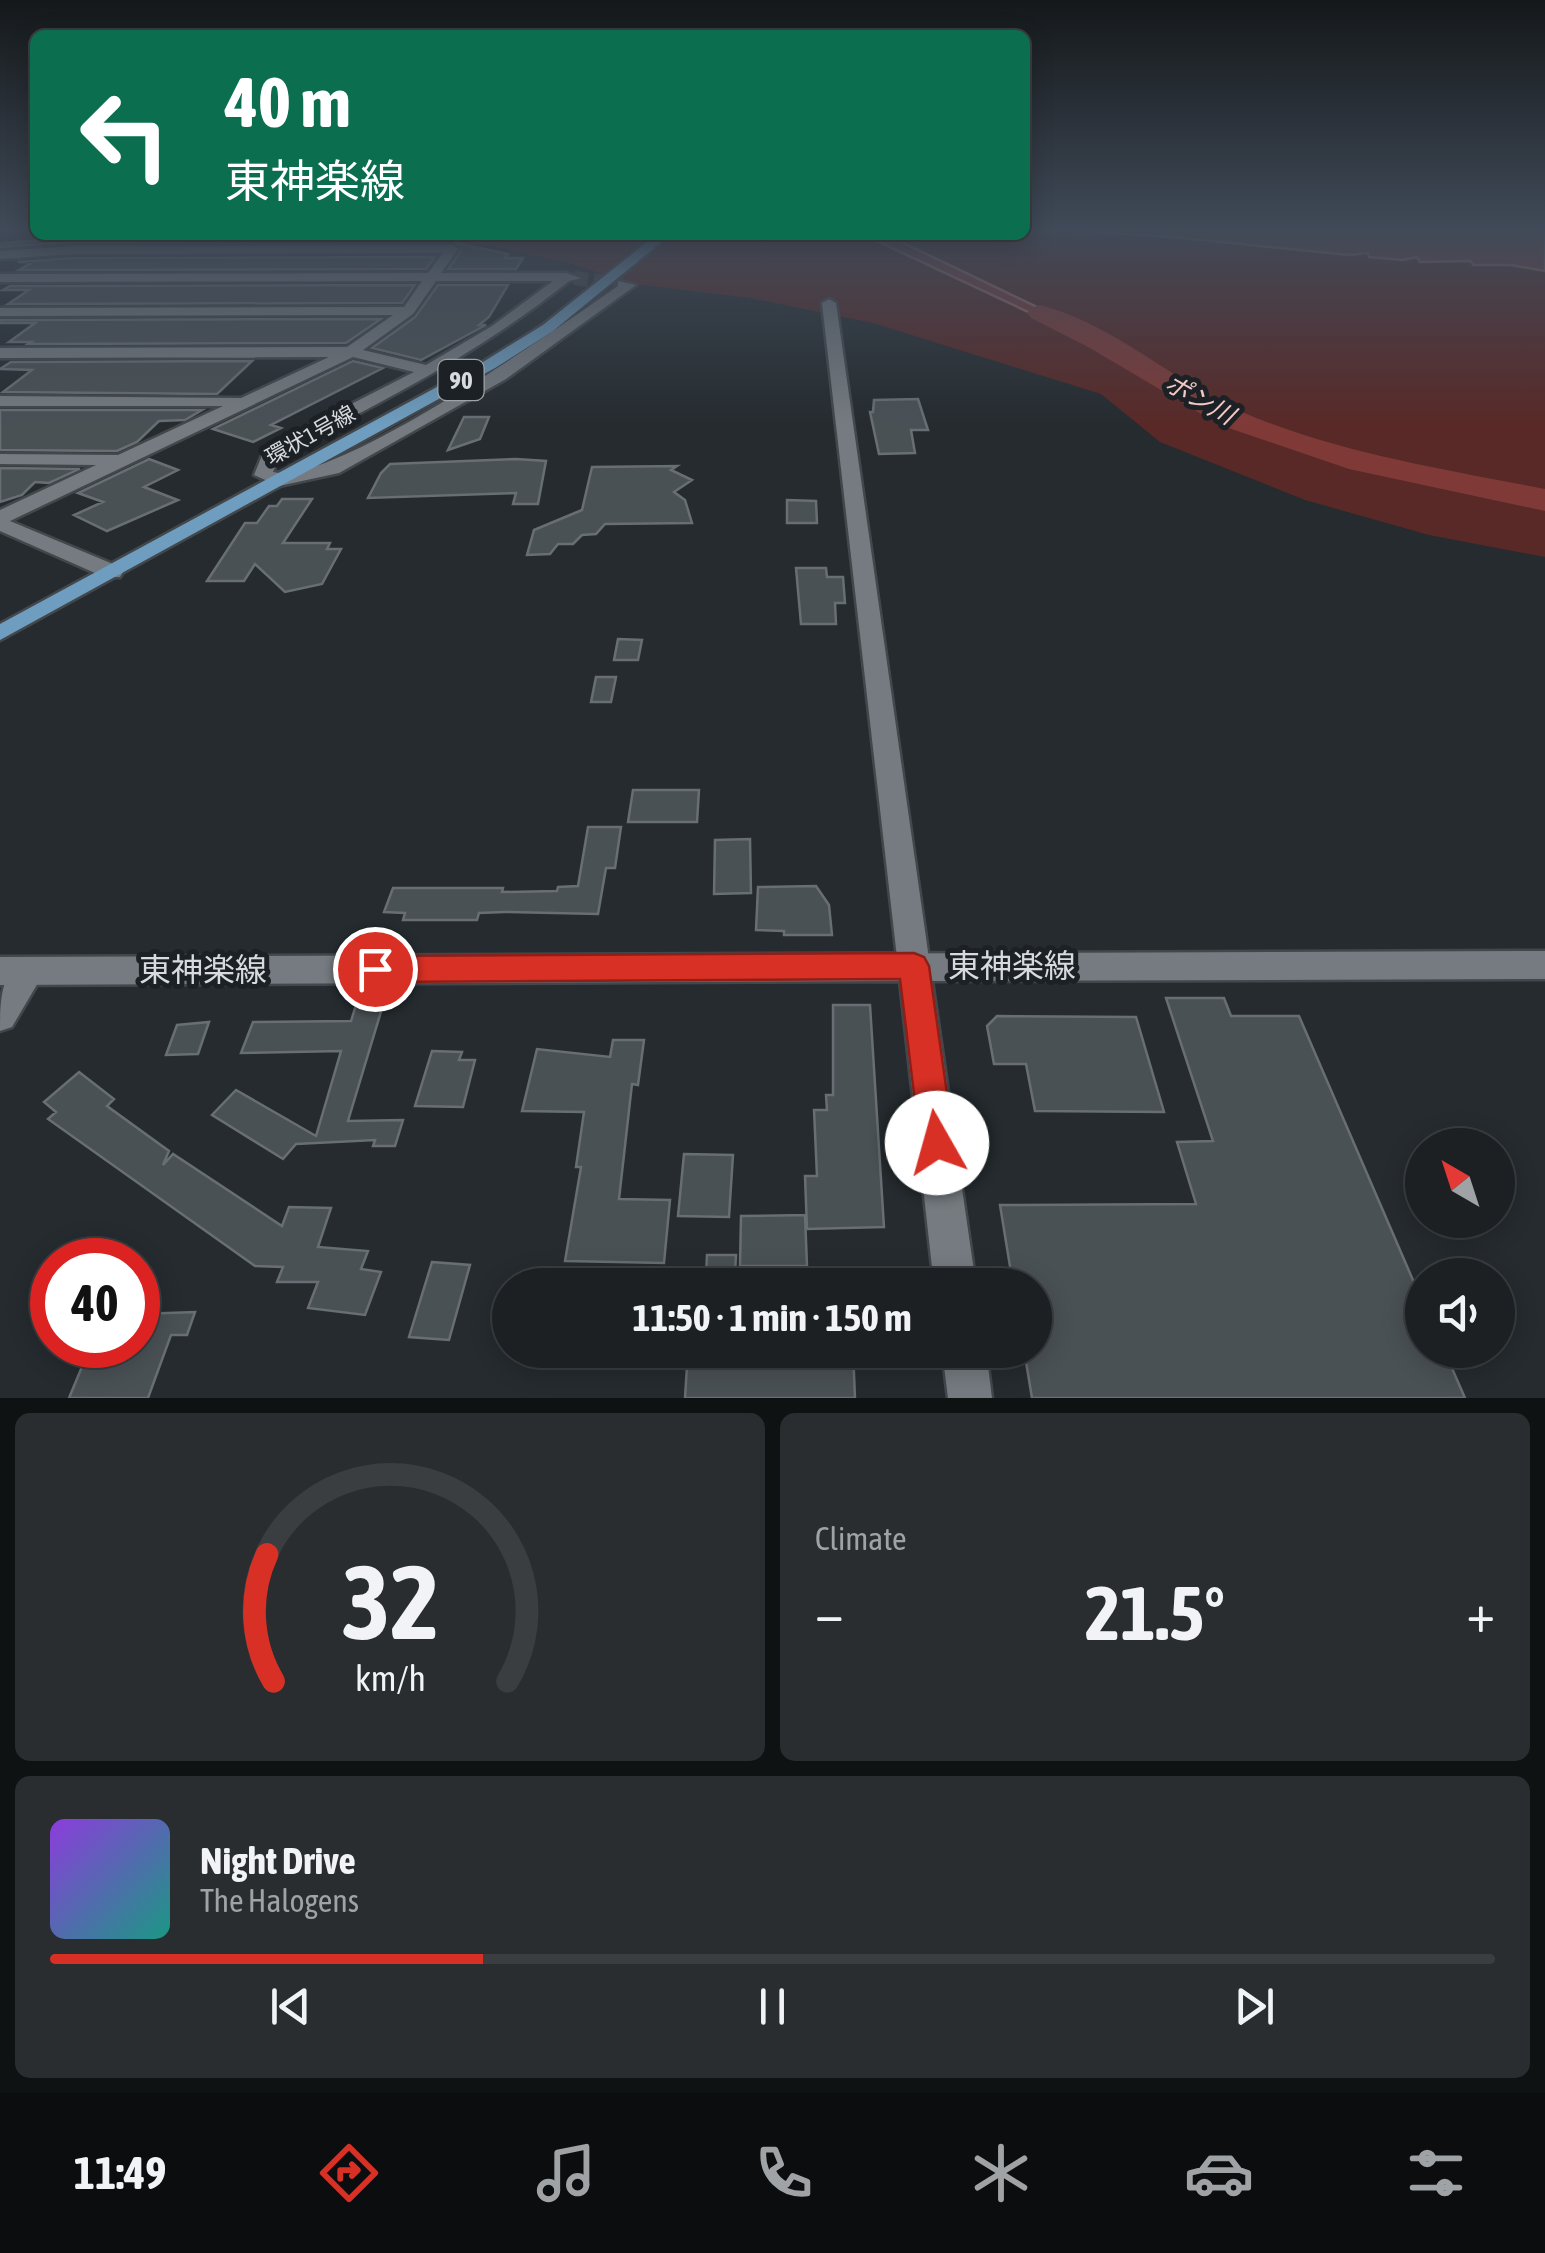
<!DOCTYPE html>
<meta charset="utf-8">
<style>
:root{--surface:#1c2023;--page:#292d30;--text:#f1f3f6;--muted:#a0a3a6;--line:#3a3e41;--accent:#d93025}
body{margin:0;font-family:"Asap Condensed","Noto Sans JP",sans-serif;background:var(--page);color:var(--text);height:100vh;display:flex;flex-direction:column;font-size:38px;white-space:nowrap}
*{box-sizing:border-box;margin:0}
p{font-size:32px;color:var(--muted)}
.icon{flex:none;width:55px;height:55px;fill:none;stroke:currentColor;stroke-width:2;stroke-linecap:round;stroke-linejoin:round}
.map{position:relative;height:1398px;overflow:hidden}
.sheet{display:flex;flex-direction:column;gap:15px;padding:15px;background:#0f1213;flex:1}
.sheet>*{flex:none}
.guide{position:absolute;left:30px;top:30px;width:1000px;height:210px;border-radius:15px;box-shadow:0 5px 25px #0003,0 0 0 2px var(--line);background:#0b6e4f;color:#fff;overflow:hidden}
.needle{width:65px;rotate:321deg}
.tools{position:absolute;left:1405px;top:1128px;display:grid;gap:20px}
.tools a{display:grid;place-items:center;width:110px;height:110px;border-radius:50%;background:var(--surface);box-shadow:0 5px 25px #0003,0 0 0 2px var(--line);font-size:50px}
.speed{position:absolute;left:30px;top:1238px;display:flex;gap:20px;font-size:50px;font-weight:700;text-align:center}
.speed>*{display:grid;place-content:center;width:130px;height:130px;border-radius:50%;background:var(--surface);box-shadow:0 5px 25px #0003,0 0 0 2px var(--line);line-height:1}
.speed .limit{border:15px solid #d22;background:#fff;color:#111}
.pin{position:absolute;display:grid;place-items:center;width:85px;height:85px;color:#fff;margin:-42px;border:5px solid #fff;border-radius:50%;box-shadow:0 2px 10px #0007}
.me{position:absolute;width:110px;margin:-55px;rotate:353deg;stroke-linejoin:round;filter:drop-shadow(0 0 8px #0008)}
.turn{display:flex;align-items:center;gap:35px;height:210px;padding:0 30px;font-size:45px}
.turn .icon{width:130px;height:130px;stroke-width:2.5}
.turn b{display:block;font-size:70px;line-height:85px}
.big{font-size:75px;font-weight:700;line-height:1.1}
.sheet .tile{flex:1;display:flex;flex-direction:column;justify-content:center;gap:15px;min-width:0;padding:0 35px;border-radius:15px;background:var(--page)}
.sheet .dial{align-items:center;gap:0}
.dial svg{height:260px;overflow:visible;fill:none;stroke:var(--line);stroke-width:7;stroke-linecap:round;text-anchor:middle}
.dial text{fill:var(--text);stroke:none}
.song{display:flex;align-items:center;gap:30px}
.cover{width:120px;height:120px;border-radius:15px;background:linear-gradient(135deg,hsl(270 70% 55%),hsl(170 70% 35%))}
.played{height:10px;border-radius:5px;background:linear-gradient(90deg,var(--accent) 30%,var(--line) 30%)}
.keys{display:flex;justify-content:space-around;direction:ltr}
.heat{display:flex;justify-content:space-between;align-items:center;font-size:55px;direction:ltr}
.sheet .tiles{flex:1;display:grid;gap:15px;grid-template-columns:1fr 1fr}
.tile:last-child{grid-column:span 2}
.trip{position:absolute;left:492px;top:1268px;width:560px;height:100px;border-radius:50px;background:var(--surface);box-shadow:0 5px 25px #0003,0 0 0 2px var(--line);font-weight:700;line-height:100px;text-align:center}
.menu{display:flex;height:160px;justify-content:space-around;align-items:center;background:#0b0d0e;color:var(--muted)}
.menu .icon{width:70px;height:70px}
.menu .selected{color:var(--accent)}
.menu b{font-size:45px;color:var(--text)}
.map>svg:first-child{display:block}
</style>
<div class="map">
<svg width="1545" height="1398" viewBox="0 0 1545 1398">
<rect width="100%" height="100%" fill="#252b2f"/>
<!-- green -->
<path fill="#592927" d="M1025,229l520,39v289l-116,-22 -124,-35 -145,-58 -59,-48 -228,-71 -122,-25 -116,-14 -63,-20 -80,-18 -124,-11h657z"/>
<!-- water -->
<path fill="#7f3a38" stroke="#996a6a" stroke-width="2.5" d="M1027,229h518v42l-34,-6h-38l-2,-4 -51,1 -3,-5 -14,3 -34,-3 -1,-4 -19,2 -189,-19z
M864,235h23l217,104 -14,2z"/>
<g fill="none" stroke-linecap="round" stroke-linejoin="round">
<!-- river -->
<path fill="#7f3a38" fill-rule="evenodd" d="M1040,305c74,19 134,77 202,107 96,41 202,57 303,77v22l-196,-42 -129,-44 -130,-77 -59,-30 -4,-5 4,-5z"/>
</g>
<!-- building -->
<path fill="#4a5155" stroke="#686e73" stroke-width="2.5" d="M108,235h253l65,5 -352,2 -74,5v-3l26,-3z
M456,243l52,11 -3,4h18l-7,11h-68l13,-18z
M435,257l-9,12 -407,1 14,-8h-15l56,-4z
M415,285l-13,18 -394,1 21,-14h-26l7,-4z
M438,285h70l-19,32 -10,8h7l-65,35 -49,-12 43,-31z
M381,319l-35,24 -318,1 3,-2h-22l26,-19h-35v-3z
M252,361l-35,33 -214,-2 29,-22 -32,-1 11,-7z
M353,361l30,7 -112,57 10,3 -28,14 -40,-13z
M918,399l10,31h-17l4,23 -36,1 -9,-42h3l1,-12z
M0,410h202l-17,10 -26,1 -22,21 -20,9 -117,-1z
M464,417h25l-9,22 -32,11z
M149,459l29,11 -34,17 34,13 -71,31 -33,-16 29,-13 -25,-9z
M516,459l30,2 -8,43h-25l3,-11 -148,5 13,-25 9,-9z
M677,466l-6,4 21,10 -18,12 11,8 7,23 -87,1 -9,10 -14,1 -9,9h-15l-8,10 -23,1 7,-25 48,-20 10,-43z
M0,468l80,1 -31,14 -14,-1 -13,13 -22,7z
M282,499h30l-29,44h47l-3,6h14l-19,35 -37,8 -30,-28 -11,17h-37l38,-58h12l12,-17h8z
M787,500l29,1 1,22h-30z
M796,568h30l1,9h16l2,26h-10l1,21h-35z
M618,639l24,1 -4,20h-24z
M596,677h20l-5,25h-20z
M633,790h66l-2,32h-69z
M588,827h33l-6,41h-9l-8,46 -93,-2 -26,1 -2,7h-74l2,-7 -21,-1 9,-24h110l-1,4 55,-1 1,-4 20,-1z
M750,839l1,54 -37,1 1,-54z
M816,886l13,19 3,30h-48v-4l-28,-1 2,-43z
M1166,998h58l7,18h68l123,285v49h22l21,48h-433l-8,-48h11v-65h-22l-13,-80 196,-1 -19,-62 36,-1z
M356,1005h27l-35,116 55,-1 -8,26h-22l2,-6 -79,4 -13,15 -71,-44 24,-25 80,46 25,-85 -100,2 12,-31 98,-1z
M833,1005h37l14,222 -77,2 -2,-53h12l-3,-66h13l-1,-15h7z
M997,1016l139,1 28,95 -129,-1 -9,-47h-32l-7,-38z
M209,1022l-11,32 -32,1 11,-30z
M613,1040h31l-6,45 -6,-1 -13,115 51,1 -6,63 -99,-2 16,-94h-5l8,-55 -62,-1 15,-62 73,8z
M432,1051l30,1 -3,8h16l-12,47 -48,-1z
M79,1072l35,27 -7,7 62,45 -6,14 10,-11 109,72 7,-19 42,1 -13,39 50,4 -7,18 20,3 -16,43 -57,-7 10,-26h-41l6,-15 -28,-1 -207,-147 8,-7 -12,-10z
M684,1154l49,1 -4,62 -51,-1z
M805,1215l2,51h-67l1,-50z
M707,1255h29l-1,19h-29z
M432,1262l38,3 -21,75 -40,-3z
M195,1312l-8,23h-16l-23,63h-79l22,-53h47v-31z
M688,1350h165l2,48h-170z"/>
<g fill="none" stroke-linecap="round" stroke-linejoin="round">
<!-- street-tunnel -->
<path stroke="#404549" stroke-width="14" stroke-dasharray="14 6" stroke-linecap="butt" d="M574,278l49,6"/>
<defs>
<path id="street" d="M452,245l6,4 -17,24h125l15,5 -12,3c-89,72 -189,122 -290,174l-6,17c60,15 288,-146 345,-186v-5l18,4 -130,94 -167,94 -60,13 -25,-11 11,-27 149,-76 -61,-15 -343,164 110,46 3,5 -3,5h-16l-104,-46v-21l96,-45 -96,-1v-10l118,1 105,-49h-223v-10l241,2 88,-41 -329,1v-10l347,-1 46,-32 -393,1v-8l404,-1 18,-26 -422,1v-8l428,-1 15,-20 -369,1 -74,5v-8l74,-5zM436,281h117l-61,45 -66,39 -63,-15 50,-36z
M829,299l7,4 94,663 -5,10 -11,4 -11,-4 -5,-10 -76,-663z
M29,957l12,4 4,10 -33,56 -12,4c0,-28 0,-63 29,-74z"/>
<path id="secondary" d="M1545,951v28l-613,2 44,304h-42l-34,-304 -900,4v-28z
M942,1350h44l6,48h-44z"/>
<path id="primary" d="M656,235h14l-117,96 -58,37 -495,272v-16l483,-262 60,-37z"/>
</defs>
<!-- street casing -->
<use href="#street" stroke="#42474b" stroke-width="5"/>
<!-- secondary casing -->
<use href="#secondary" stroke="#42474b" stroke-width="5"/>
<!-- primary casing -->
<use href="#primary" stroke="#42474b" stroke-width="5"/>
<!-- street -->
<use href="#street" fill="#757b80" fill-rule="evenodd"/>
<!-- secondary -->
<use href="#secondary" fill="#757b80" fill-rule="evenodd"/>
<!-- primary -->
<use href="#primary" fill="#6e9dbf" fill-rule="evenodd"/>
</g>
<!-- sky -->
<linearGradient id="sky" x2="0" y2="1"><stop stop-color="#14181a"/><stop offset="0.54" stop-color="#404a58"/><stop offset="1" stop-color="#404a58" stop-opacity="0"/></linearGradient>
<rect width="1545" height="425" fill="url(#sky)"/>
<!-- route -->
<path fill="#d93025" stroke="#8d1f18" stroke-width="2.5" d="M914,953l10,4 5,9 25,177 -5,12 -12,5 -12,-5 -5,-12 -20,-164 -525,3 -10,-4 -5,-9 5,-9 10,-4z"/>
<g text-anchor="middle" stroke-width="10" stroke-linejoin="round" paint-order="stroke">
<!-- far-street labels -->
<g font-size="22" fill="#d7dbde" stroke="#1c2126">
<text transform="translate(310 435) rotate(-29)" y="8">環状1号線</text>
</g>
<!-- shield labels -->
<rect fill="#1c2126" stroke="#9fa3a7" stroke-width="2.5" x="438.5" y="360" width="45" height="40" rx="8"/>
<g font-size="25" font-weight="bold" fill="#d7dbde">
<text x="461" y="389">90</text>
</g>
<!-- far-water labels -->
<g font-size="25" font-style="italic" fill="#f4c8c4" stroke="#1c2126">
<text transform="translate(1200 399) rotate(29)" y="9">ポン川</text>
</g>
<!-- near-street labels -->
<g font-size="32" fill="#d7dbde" stroke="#1c2126">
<text x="1012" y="977">東神楽線</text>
<text x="203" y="981">東神楽線</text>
</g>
</g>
</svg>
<div class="tools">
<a><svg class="needle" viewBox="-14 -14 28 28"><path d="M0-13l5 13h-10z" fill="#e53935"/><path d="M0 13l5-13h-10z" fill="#a0a3a6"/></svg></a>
<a><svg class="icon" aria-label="sound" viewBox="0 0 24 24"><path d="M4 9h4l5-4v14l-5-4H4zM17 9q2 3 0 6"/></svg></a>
</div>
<div class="speed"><div class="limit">40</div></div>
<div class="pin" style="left:375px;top:969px;background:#d93025"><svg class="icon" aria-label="arrive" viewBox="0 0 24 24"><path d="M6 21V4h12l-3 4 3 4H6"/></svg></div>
<svg class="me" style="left:937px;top:1143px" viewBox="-20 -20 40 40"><circle r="19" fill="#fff"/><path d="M0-13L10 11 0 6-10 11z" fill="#d93025"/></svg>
<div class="trip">11:50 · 1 min · 150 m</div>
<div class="guide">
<div class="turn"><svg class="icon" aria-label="left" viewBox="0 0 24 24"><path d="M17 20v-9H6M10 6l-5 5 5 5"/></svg><div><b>40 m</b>東神楽線</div></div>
</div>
</div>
<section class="sheet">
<div class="tiles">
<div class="tile dial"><svg viewBox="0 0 100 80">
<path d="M14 69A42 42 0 1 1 86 69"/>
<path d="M14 69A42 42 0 0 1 12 30" stroke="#d93025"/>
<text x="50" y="56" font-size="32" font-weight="700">32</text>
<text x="50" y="72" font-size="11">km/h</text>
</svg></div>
<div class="tile"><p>Climate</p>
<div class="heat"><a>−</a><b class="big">21.5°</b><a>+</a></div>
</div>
<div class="tile">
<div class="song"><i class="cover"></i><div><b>Night Drive</b><p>The Halogens</p></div></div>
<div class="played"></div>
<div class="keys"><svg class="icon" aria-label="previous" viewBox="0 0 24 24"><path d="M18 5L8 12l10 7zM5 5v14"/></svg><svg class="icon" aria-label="pause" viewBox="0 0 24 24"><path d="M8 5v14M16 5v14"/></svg><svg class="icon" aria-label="next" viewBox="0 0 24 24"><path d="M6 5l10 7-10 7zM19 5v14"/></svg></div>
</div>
</div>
</section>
<nav class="menu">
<b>11:49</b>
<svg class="icon selected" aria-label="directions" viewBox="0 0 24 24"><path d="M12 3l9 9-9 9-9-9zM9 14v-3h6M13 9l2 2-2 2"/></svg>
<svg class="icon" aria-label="music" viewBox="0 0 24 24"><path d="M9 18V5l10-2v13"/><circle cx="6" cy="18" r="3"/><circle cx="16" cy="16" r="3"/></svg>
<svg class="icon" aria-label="phone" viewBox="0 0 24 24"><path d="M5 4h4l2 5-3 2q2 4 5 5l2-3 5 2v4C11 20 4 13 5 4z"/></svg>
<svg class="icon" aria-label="climate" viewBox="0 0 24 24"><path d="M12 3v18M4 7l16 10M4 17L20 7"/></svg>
<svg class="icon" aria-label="car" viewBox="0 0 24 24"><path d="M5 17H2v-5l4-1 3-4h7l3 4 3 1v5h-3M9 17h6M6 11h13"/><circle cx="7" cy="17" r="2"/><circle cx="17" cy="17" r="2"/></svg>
<svg class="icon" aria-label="filters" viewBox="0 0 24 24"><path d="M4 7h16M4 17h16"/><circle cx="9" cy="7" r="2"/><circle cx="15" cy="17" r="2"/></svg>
</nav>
